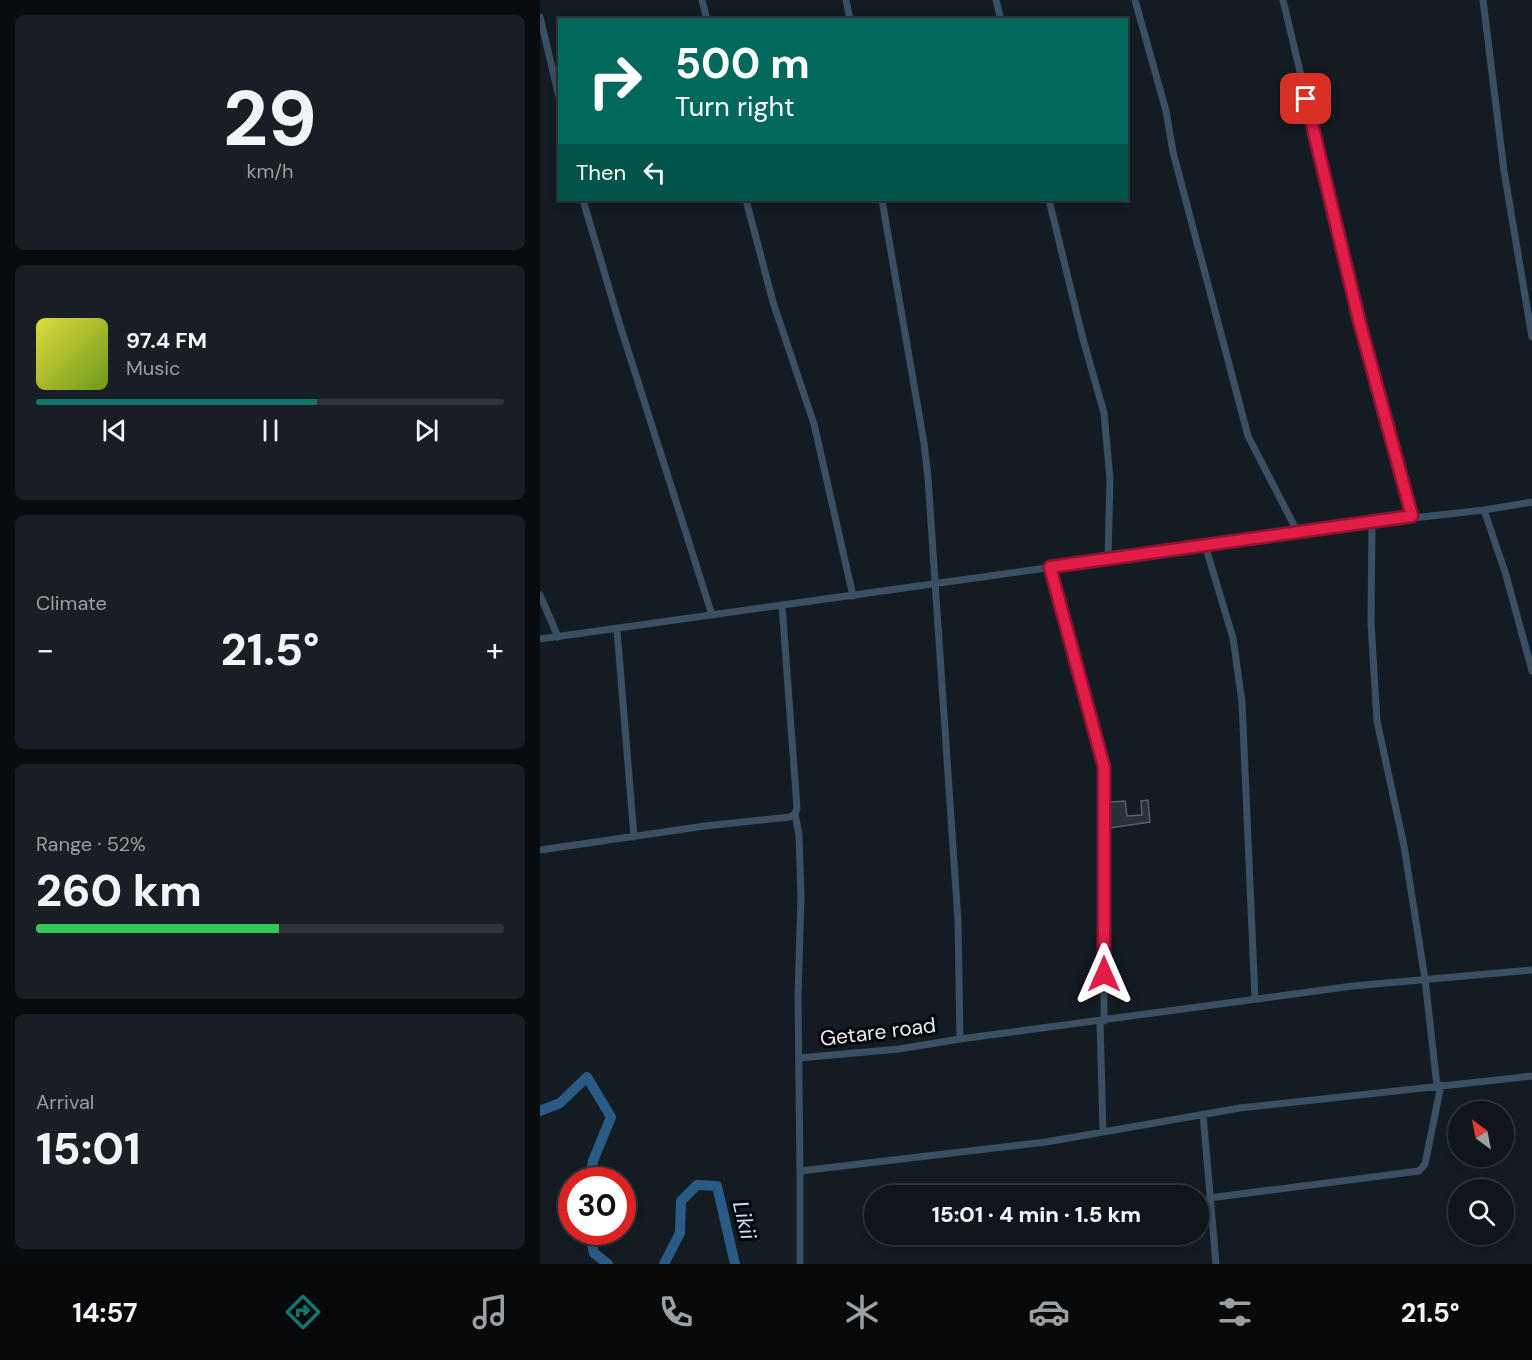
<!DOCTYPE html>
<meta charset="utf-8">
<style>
:root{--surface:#0f151a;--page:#181e23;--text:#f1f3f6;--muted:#9b9fa2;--line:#2f3439;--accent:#0f766e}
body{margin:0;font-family:"DM Sans",sans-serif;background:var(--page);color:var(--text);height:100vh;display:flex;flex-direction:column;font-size:22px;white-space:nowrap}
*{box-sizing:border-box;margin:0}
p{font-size:20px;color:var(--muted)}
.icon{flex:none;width:33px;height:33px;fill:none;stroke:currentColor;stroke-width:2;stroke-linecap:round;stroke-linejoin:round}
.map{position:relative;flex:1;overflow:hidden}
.drawer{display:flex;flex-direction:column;gap:15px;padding:15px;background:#080c0e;width:540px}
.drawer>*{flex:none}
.banner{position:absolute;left:18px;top:18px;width:570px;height:183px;border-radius:0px;box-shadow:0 3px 9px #0003,0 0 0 2px var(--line);background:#00695c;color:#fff;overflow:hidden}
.needle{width:39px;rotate:328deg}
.buttons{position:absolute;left:908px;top:1101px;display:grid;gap:12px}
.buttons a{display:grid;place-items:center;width:66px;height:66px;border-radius:50%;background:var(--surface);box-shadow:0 3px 9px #0003,0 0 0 2px var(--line);font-size:30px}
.speed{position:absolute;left:18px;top:1167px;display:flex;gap:12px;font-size:30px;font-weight:700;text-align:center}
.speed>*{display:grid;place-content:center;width:78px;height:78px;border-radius:50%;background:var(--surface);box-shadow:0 3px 9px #0003,0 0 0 2px var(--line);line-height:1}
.speed .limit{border:9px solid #d22;background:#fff;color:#111}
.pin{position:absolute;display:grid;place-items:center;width:51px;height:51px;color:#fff;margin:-26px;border-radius:12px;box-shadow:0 3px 9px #0006}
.me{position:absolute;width:66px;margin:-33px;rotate:0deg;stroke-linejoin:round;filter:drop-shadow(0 0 4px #0008)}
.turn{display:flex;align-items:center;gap:21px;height:126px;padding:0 18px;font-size:27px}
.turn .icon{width:78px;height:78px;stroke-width:2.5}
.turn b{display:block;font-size:42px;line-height:51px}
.then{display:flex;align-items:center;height:57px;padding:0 18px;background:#0003;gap:12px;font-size:22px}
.big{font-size:45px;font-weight:800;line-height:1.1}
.drawer .card{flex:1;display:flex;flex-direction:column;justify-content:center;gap:9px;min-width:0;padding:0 21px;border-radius:9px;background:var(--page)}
.drawer .dial{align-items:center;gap:0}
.dial b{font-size:78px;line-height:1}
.song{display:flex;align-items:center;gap:18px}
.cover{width:72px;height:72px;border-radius:9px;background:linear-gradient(135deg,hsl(60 70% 55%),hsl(80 70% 35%))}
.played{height:6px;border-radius:3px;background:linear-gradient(90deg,var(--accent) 60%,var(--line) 60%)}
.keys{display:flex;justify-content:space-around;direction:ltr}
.heat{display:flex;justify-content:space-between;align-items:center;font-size:33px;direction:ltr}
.charge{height:9px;border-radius:4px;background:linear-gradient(90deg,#34c759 52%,var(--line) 0)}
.trip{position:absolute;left:324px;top:1185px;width:345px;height:60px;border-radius:30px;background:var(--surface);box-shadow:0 3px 9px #0003,0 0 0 2px var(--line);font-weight:800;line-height:60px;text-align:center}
.dock{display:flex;height:96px;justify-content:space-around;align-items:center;background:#06080a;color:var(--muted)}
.dock .icon{width:42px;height:42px}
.dock .active{color:var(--accent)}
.dock b{font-size:27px;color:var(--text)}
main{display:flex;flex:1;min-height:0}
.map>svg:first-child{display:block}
</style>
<main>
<section class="drawer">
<div class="card dial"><b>29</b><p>km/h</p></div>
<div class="card">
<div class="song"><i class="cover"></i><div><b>97.4 FM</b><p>Music</p></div></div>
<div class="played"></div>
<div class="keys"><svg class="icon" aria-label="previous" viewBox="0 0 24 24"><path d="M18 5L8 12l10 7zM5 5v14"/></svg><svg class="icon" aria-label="pause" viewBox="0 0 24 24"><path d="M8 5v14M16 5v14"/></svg><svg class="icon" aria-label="next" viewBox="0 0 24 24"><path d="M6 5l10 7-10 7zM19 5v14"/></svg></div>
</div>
<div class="card"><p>Climate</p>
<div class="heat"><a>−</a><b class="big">21.5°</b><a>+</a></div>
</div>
<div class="card"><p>Range · 52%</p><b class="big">260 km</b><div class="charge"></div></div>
<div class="card"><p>Arrival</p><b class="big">15:01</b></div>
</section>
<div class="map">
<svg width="992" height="1264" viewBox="0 0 992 1264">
<rect width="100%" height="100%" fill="#141c23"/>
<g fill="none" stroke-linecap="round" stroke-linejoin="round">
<!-- river -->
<path stroke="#2a5a86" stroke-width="10" d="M0,1111l20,-8 27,-26 24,40 -18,44 -4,19
M49,1232l5,21 14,11
M124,1264l16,-31 1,-32 16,-16 20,1 18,78"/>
</g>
<!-- building -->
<path fill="#283038" stroke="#58616a" stroke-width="1.5" d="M608,800l2,22 -40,6v-26l15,-1 2,15 15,-1 -1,-14z"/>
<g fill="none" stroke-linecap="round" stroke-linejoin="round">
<!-- minor -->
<path stroke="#3b4f62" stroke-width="7" d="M162,0l5,20
M306,0l4,20
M456,0l5,20
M595,0l31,111 7,41 75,284 50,97
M743,0l77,324 52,192
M943,0l21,171 28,166
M0,17l20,84
M43,200l36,122 93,293
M206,200l27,102 41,122 39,172
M342,200l42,243 4,35 30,443 2,118 393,-53 179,-16
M509,200l34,139 21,74 6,66 -2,80
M944,510l22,65 26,96
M832,522l-1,100 6,99 27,125 21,133 12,107
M665,545l28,93 9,64 13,297
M510,567l54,200v254
M0,595l18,42
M77,630l17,207
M0,639l820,-115 124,-14 48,-8
M255,814l4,21 2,61 -3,100 2,175
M0,850l165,-24 85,-9 5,-3 2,-6 -15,-203
M560,1021l3,111
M259,1058l100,-9 61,-10
M663,1114l13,150
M669,1198l210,-27 6,-7 16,-79
M260,1264v-93l246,-29 194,-34 292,-32"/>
</g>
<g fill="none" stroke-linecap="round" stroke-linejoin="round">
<defs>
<path id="route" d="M564,974v-207l-54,-200 362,-51 -52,-192 -54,-225"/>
</defs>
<!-- route casing -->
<use href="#route" stroke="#92132f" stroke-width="15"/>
<!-- route -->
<use href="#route" stroke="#e11d48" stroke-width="10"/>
</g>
<g text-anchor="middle" stroke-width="6" stroke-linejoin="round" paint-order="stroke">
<!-- street labels -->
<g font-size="21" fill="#e8edf3" stroke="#040609">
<text transform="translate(338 1032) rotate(-7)" y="7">Getare road</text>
</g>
<!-- water labels -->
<g font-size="22" font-style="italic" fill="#c4e0fb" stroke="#040609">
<text transform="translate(205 1220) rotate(77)" y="8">Likii</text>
</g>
</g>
</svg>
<div class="buttons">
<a><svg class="needle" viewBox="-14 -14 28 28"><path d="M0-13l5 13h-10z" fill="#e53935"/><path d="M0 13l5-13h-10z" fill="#9b9fa2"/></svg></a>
<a><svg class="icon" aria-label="search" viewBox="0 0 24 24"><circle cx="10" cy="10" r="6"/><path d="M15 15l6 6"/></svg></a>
</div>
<div class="speed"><div class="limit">30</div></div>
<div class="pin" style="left:766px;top:99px;background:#d93025"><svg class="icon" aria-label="arrive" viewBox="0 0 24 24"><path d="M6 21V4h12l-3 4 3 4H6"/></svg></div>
<svg class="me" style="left:564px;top:974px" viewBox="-20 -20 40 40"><path d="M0-17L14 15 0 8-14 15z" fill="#e11d48" stroke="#fff" stroke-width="4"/></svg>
<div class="trip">15:01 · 4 min · 1.5 km</div>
<div class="banner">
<div class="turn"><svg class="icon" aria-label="right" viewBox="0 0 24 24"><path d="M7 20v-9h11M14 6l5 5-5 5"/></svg><div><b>500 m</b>Turn right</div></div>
<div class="then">Then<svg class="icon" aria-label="left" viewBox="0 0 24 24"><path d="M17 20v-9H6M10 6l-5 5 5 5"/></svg></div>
</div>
</div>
</main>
<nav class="dock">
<b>14:57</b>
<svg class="icon active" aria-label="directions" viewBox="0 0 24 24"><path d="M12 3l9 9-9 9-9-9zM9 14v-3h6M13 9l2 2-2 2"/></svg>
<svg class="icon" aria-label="music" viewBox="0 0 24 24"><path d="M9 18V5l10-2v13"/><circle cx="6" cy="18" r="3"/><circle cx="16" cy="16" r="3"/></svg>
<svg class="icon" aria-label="phone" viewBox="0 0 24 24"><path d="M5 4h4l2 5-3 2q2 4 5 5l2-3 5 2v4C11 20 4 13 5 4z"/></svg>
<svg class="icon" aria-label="climate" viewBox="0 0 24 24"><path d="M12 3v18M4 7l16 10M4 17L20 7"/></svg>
<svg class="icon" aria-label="car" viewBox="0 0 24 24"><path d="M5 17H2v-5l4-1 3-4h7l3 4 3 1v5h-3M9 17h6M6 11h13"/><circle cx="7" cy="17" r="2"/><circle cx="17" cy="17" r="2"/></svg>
<svg class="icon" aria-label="filters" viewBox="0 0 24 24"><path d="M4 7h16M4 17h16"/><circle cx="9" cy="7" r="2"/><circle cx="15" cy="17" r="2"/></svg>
<b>21.5°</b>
</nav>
